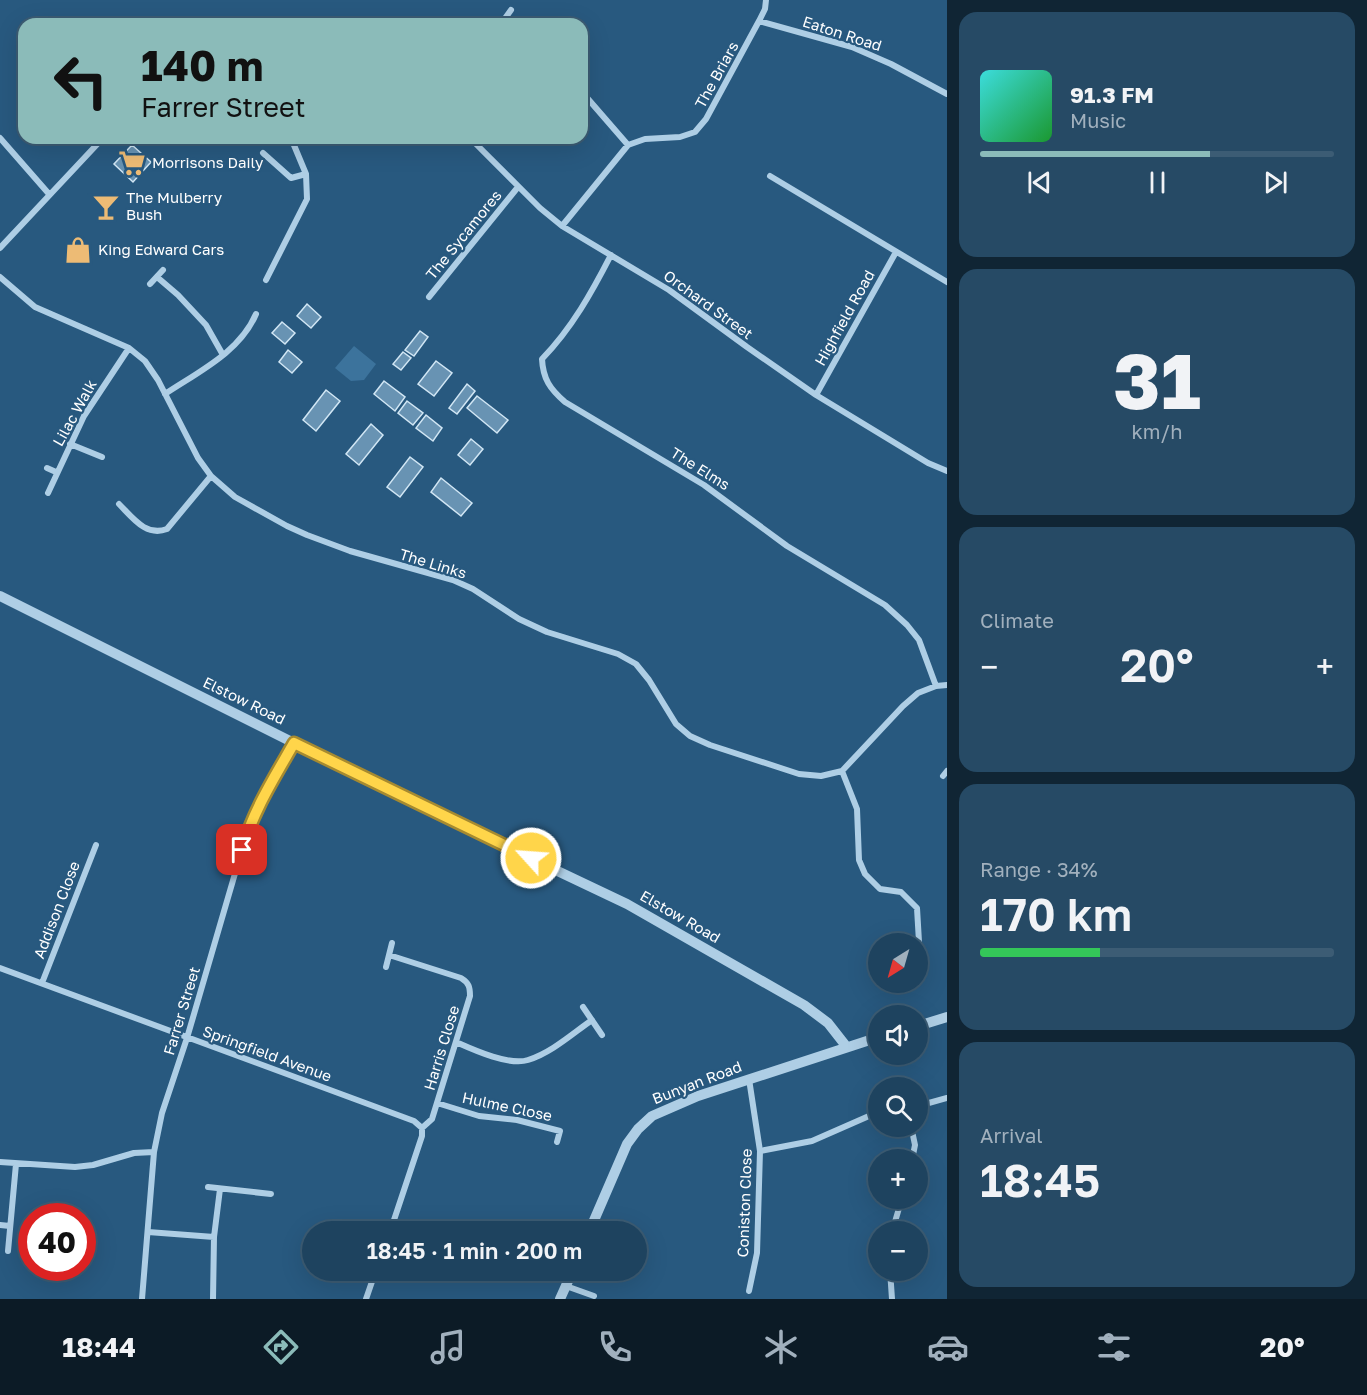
<!DOCTYPE html>
<meta charset="utf-8">
<style>
:root{--surface:#1e435f;--page:#264a65;--text:#f1f3f6;--muted:#a1b0bd;--line:#3c5c74;--accent:#8bbbb9}
body{margin:0;font-family:"Golos Text",sans-serif;background:var(--page);color:var(--text);height:100vh;display:flex;flex-direction:column;font-size:22px;white-space:nowrap}
*{box-sizing:border-box;margin:0}
p{font-size:20px;color:var(--muted)}
.icon{flex:none;width:33px;height:33px;fill:none;stroke:currentColor;stroke-width:2;stroke-linecap:round;stroke-linejoin:round}
.map{position:relative;flex:1;overflow:hidden}
.side{display:flex;flex-direction:column;gap:12px;padding:12px;background:#102534;width:420px}
.side>*{flex:none}
.guide{position:absolute;left:18px;top:18px;width:570px;height:126px;border-radius:18px;box-shadow:0 6px 24px #0002,0 0 0 2px var(--line);background:#8bbbb9;color:#111;overflow:hidden}
.needle{width:39px;rotate:217deg}
.buttons{position:absolute;left:868px;top:933px;display:grid;gap:12px}
.buttons a{display:grid;place-items:center;width:60px;height:60px;border-radius:50%;background:var(--surface);box-shadow:0 6px 24px #0002,0 0 0 2px var(--line);font-size:30px}
.speed{position:absolute;left:18px;top:1203px;display:flex;gap:12px;font-size:30px;font-weight:700;text-align:center}
.speed>*{display:grid;place-content:center;width:78px;height:78px;border-radius:50%;background:var(--surface);box-shadow:0 6px 24px #0002,0 0 0 2px var(--line);line-height:1}
.speed .limit{border:9px solid #d22;background:#fff;color:#111}
.pin{position:absolute;display:grid;place-items:center;width:51px;height:51px;color:#fff;margin:-26px;border-radius:12px;box-shadow:0 3px 9px #0006}
.me{position:absolute;width:66px;margin:-33px;rotate:296deg;stroke-linejoin:round;filter:drop-shadow(0 0 4px #0008)}
.turn{display:flex;align-items:center;gap:21px;height:126px;padding:0 24px;font-size:27px}
.turn .icon{width:78px;height:78px;stroke-width:2.5}
.turn b{display:block;font-size:42px;line-height:51px}
.big{font-size:45px;font-weight:600;line-height:1.1}
.side .card{flex:1;display:flex;flex-direction:column;justify-content:center;gap:9px;min-width:0;padding:0 21px;border-radius:18px;background:var(--page)}
.side .dial{align-items:center;gap:0}
.dial b{font-size:78px;line-height:1}
.song{display:flex;align-items:center;gap:18px}
.cover{width:72px;height:72px;border-radius:9px;background:linear-gradient(135deg,hsl(180 70% 55%),hsl(130 70% 35%))}
.played{height:6px;border-radius:3px;background:linear-gradient(90deg,var(--accent) 65%,var(--line) 65%)}
.keys{display:flex;justify-content:space-around;direction:ltr}
.heat{display:flex;justify-content:space-between;align-items:center;font-size:33px;direction:ltr}
.charge{height:9px;border-radius:4px;background:linear-gradient(90deg,#34c759 34%,var(--line) 0)}
.trip{position:absolute;left:302px;top:1221px;width:345px;height:60px;border-radius:30px;background:var(--surface);box-shadow:0 6px 24px #0002,0 0 0 2px var(--line);font-weight:600;line-height:60px;text-align:center}
.dock{display:flex;height:96px;justify-content:space-around;align-items:center;background:#0c1b26;color:var(--muted)}
.dock .icon{width:42px;height:42px}
.dock .active{color:var(--accent)}
.dock b{font-size:27px;color:var(--text)}
main{display:flex;flex:1;min-height:0}
.map>svg:first-child{display:block}
</style>
<main>
<div class="map">
<svg width="947" height="1299" viewBox="0 0 947 1299">
<rect width="100%" height="100%" fill="#28597f"/>
<!-- green -->
<path fill="#3c739c" d="M354,346l22,18 -12,16 -13,1 -16,-13z"/>
<!-- building -->
<path fill="#6893b3" stroke="#d1e6f4" stroke-width="1.5" d="M132,145l19,17 -18,20 -19,-18z
M307,304l14,13 -10,11 -14,-12z
M282,322l13,11 -10,11 -13,-11z
M420,331l8,6 -14,19 -9,-6z
M288,350l14,12 -10,11 -13,-11z
M403,352l8,6 -10,12 -8,-6z
M436,361l16,12 -18,23 -16,-12z
M384,381l21,16 -10,14 -21,-17z
M467,384l8,7 -18,23 -8,-6z
M326,390l14,11 -24,30 -13,-11z
M477,396l31,24 -11,13 -30,-25z
M407,401l16,12 -10,12 -15,-12z
M426,415l16,13 -9,13 -17,-13z
M371,424l12,11 -24,30 -13,-11z
M471,439l12,10 -13,16 -12,-10z
M410,457l13,10 -23,30 -13,-10z
M441,478l31,25 -11,13 -30,-24z"/>
<g fill="none" stroke-linecap="round" stroke-linejoin="round">
<!-- minor -->
<path stroke="#aecee5" stroke-width="6" d="M759,21l93,26 39,17 56,30
M501,24l10,-14
M582,92l46,53
M0,138l49,56
M470,138l70,70 22,18 107,64 78,57 69,48 112,68 19,8
M263,153l28,25 15,-4
M770,176l177,106
M562,226l66,-81 17,-6 35,-2 15,-5 11,-13 53,-98 6,-12 1,-9
M0,248l103,-110
M611,255c-19,37 -39,73 -69,104 1,20 8,30 23,43l139,83 83,61 98,59 22,20 12,15 17,46
M0,277l35,30 94,41 16,13 13,19 40,78 13,18 24,21 52,29 20,9 43,16 103,29 20,9 46,30 28,13 71,22 18,10 13,16 27,44 14,12 20,9 89,29 22,2 21,-5 61,-65 15,-13 18,-7 11,-1
M157,277l21,18 28,30 17,30
M266,280l41,-81 -1,-25 -15,-36
M150,284l13,-14
M429,297l89,-110
M165,394c33,-22 75,-42 91,-80
M816,395l80,-143
M70,444l32,13
M47,468l9,4
M48,493l36,-77 45,-68
M119,504c14,14 27,33 48,25l44,-53
M842,771l15,38 2,51 6,14 15,15 21,3 16,16 2,34
M943,776l4,-5
M389,955l72,23c8,5 9,9 9,18l-38,123 -10,9
M386,967l6,-24
M0,968l414,153 8,7
M42,983l54,-138
M583,1007l19,28
M456,1042c18,8 53,24 72,18 23,-7 44,-26 64,-40
M749,1079l11,72 -3,102 -8,38
M437,1103l42,13 38,4 43,11 -3,11
M918,1106l29,-8
M911,1126l4,19 -3,15
M760,1151l52,-10 57,-25 10,-2
M0,1162l75,5 18,-2 41,-12 20,-1
M208,1187l63,7
M0,1225l10,1
M148,1232l66,5
M390,1232l32,-96v-8
M892,1232l10,-34
M8,1251l8,-87
M890,1270l2,29
M566,1286l28,10
M142,1299l12,-147 8,-39 25,-75 61,-209 15,-34 31,-52
M213,1299l1,-62 6,-48
M366,1299l10,-29"/>
<!-- tertiary -->
<path stroke="#aecee5" stroke-width="10" d="M0,596l404,202 223,106 177,101 24,18 18,23
M918,1026l29,-9
M589,1232l38,-88 11,-15 14,-13 46,-20 181,-59
M560,1299l13,-29"/>
</g>
<g fill="none" stroke-linecap="round" stroke-linejoin="round">
<defs>
<path id="route" d="M242,850c11,-39 32,-72 52,-107l237,115"/>
</defs>
<!-- route casing -->
<use href="#route" stroke="#a68a30" stroke-width="15"/>
<!-- route -->
<use href="#route" stroke="#ffd54a" stroke-width="10"/>
</g>
<!-- icons -->
<defs>
<symbol id="supermarket-bare" viewBox="-9 -9 18 18"><path d="M-6-5.5h2.5l.6 2H6L4.5 2H-2.5L-4.4-4H-6ZM-1.5 3.2a1.3 1.3 0 1 0 .1 0ZM3 3.2a1.3 1.3 0 1 0 .1 0Z" fill="#edbb75" stroke="#28597f" stroke-width="2.5" paint-order="stroke"/></symbol>
<symbol id="bar-bare" viewBox="-9 -9 18 18"><path d="M-6-5H6L.8 .8V4.5H3.5V6h-7V4.5H-.8V.8Z" fill="#edbb75" stroke="#28597f" stroke-width="2.5" paint-order="stroke"/></symbol>
<symbol id="shop-bare" viewBox="-9 -9 18 18"><path d="M-5-2.5h2.3a2.7 3.5 0 0 1 5.4 0H5L5.5 6h-11ZM-1.5-2.5h3a1.5 2.3 0 0 0-3 0Z" fill="#edbb75" stroke="#28597f" stroke-width="2.5" paint-order="stroke"/></symbol>
</defs>
<g fill-rule="evenodd">
<use href="#supermarket-bare" x="113" y="144" width="38" height="38"/>
<use href="#bar-bare" x="87" y="188" width="38" height="38"/>
<use href="#shop-bare" x="59" y="231" width="38" height="38"/>
</g>
<g text-anchor="middle" stroke-width="4.5" stroke-linejoin="round" paint-order="stroke">
<!-- street labels -->
<g font-size="15" fill="#fff" stroke="#28597f">
<text transform="translate(842 34) rotate(18)" y="5">Eaton Road</text>
<text transform="translate(717 75) rotate(-61)" y="5">The Briars</text>
<text transform="translate(464 235) rotate(-51)" y="5">The Sycamores</text>
<text transform="translate(708 305) rotate(36)" y="5">Orchard Street</text>
<text transform="translate(845 318) rotate(-61)" y="5">Highfield Road</text>
<text transform="translate(75 413) rotate(-61)" y="5">Lilac Walk</text>
<text transform="translate(700 469) rotate(32)" y="5">The Elms</text>
<text transform="translate(433 564) rotate(17)" y="5">The Links</text>
<text transform="translate(244 701) rotate(26)" y="5">Elstow Road</text>
<text transform="translate(57 910) rotate(-69)" y="5">Addison Close</text>
<text transform="translate(680 917) rotate(30)" y="5">Elstow Road</text>
<text transform="translate(182 1011) rotate(-73)" y="5">Farrer Street</text>
<text transform="translate(442 1048) rotate(-73)" y="5">Harris Close</text>
<text transform="translate(267 1054) rotate(20)" y="5">Springfield Avenue</text>
<text transform="translate(697 1083) rotate(-21)" y="5">Bunyan Road</text>
<text transform="translate(507 1107) rotate(12)" y="5">Hulme Close</text>
<text transform="translate(745 1203) rotate(-88)" y="5">Coniston Close</text>
</g>
<!-- poi labels -->
<g font-size="15" fill="#fff" stroke="#28597f" text-anchor="start">
<text x="152" y="168">Morrisons Daily</text>
<text x="126" y="203">The Mulberry<tspan x="126" dy="17">Bush</tspan></text>
<text x="98" y="255">King Edward Cars</text>
</g>
</g>
</svg>
<div class="buttons">
<a><svg class="needle" viewBox="-14 -14 28 28"><path d="M0-13l5 13h-10z" fill="#e53935"/><path d="M0 13l5-13h-10z" fill="#a1b0bd"/></svg></a>
<a><svg class="icon" aria-label="sound" viewBox="0 0 24 24"><path d="M4 9h4l5-4v14l-5-4H4zM17 9q2 3 0 6"/></svg></a>
<a><svg class="icon" aria-label="search" viewBox="0 0 24 24"><circle cx="10" cy="10" r="6"/><path d="M15 15l6 6"/></svg></a>
<a>+</a>
<a>−</a>
</div>
<div class="speed"><div class="limit">40</div></div>
<div class="pin" style="left:242px;top:850px;background:#d93025"><svg class="icon" aria-label="arrive" viewBox="0 0 24 24"><path d="M6 21V4h12l-3 4 3 4H6"/></svg></div>
<svg class="me" style="left:531px;top:858px" viewBox="-20 -20 40 40"><circle r="17" fill="#ffd54a" stroke="#fff" stroke-width="3"/><path d="M0-11L8 9 0 5-8 9z" fill="#fff"/></svg>
<div class="trip">18:45 · 1 min · 200 m</div>
<div class="guide">
<div class="turn"><svg class="icon" aria-label="left" viewBox="0 0 24 24"><path d="M17 20v-9H6M10 6l-5 5 5 5"/></svg><div><b>140 m</b>Farrer Street</div></div>
</div>
</div>
<section class="side">
<div class="card">
<div class="song"><i class="cover"></i><div><b>91.3 FM</b><p>Music</p></div></div>
<div class="played"></div>
<div class="keys"><svg class="icon" aria-label="previous" viewBox="0 0 24 24"><path d="M18 5L8 12l10 7zM5 5v14"/></svg><svg class="icon" aria-label="pause" viewBox="0 0 24 24"><path d="M8 5v14M16 5v14"/></svg><svg class="icon" aria-label="next" viewBox="0 0 24 24"><path d="M6 5l10 7-10 7zM19 5v14"/></svg></div>
</div>
<div class="card dial"><b>31</b><p>km/h</p></div>
<div class="card"><p>Climate</p>
<div class="heat"><a>−</a><b class="big">20°</b><a>+</a></div>
</div>
<div class="card"><p>Range · 34%</p><b class="big">170 km</b><div class="charge"></div></div>
<div class="card"><p>Arrival</p><b class="big">18:45</b></div>
</section>
</main>
<nav class="dock">
<b>18:44</b>
<svg class="icon active" aria-label="directions" viewBox="0 0 24 24"><path d="M12 3l9 9-9 9-9-9zM9 14v-3h6M13 9l2 2-2 2"/></svg>
<svg class="icon" aria-label="music" viewBox="0 0 24 24"><path d="M9 18V5l10-2v13"/><circle cx="6" cy="18" r="3"/><circle cx="16" cy="16" r="3"/></svg>
<svg class="icon" aria-label="phone" viewBox="0 0 24 24"><path d="M5 4h4l2 5-3 2q2 4 5 5l2-3 5 2v4C11 20 4 13 5 4z"/></svg>
<svg class="icon" aria-label="climate" viewBox="0 0 24 24"><path d="M12 3v18M4 7l16 10M4 17L20 7"/></svg>
<svg class="icon" aria-label="car" viewBox="0 0 24 24"><path d="M5 17H2v-5l4-1 3-4h7l3 4 3 1v5h-3M9 17h6M6 11h13"/><circle cx="7" cy="17" r="2"/><circle cx="17" cy="17" r="2"/></svg>
<svg class="icon" aria-label="filters" viewBox="0 0 24 24"><path d="M4 7h16M4 17h16"/><circle cx="9" cy="7" r="2"/><circle cx="15" cy="17" r="2"/></svg>
<b>20°</b>
</nav>
